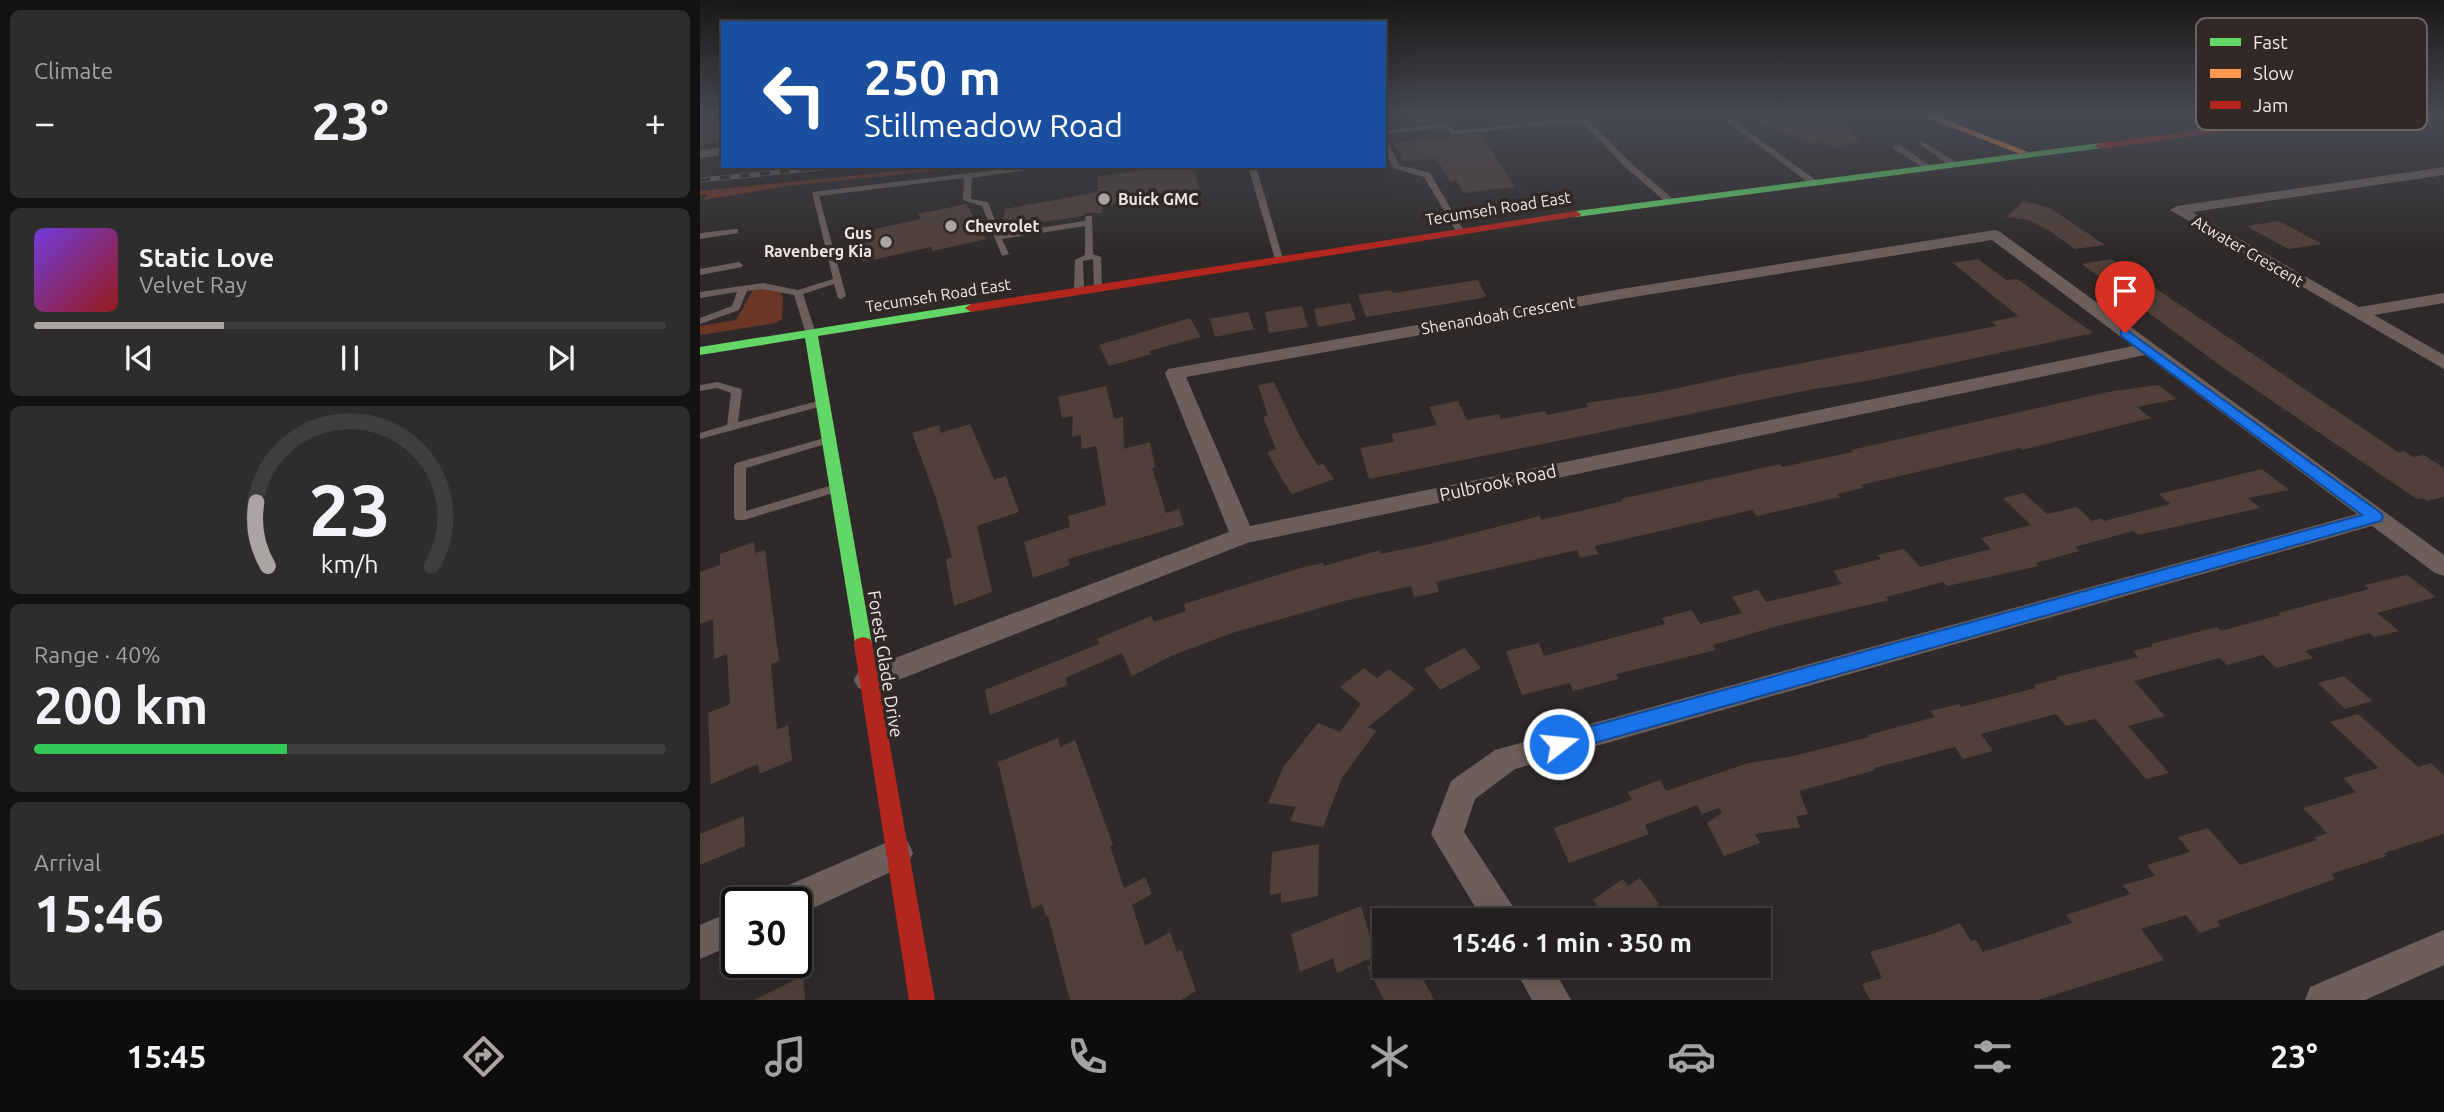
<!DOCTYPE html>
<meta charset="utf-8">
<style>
:root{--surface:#23201f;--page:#2f2d2c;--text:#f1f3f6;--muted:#a3a3a4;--line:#403e3d;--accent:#aaa5a3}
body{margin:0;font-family:Ubuntu,sans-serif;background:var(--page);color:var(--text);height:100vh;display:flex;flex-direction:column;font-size:26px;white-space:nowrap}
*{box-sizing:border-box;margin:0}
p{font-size:23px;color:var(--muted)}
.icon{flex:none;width:38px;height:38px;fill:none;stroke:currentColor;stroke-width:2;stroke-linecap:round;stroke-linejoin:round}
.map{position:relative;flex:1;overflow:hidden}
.side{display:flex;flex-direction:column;gap:10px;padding:10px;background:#131211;width:700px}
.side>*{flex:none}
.top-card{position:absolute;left:21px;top:21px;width:665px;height:147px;border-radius:0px;box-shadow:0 7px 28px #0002,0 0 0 2px var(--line);background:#1a4fa0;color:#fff;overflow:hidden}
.speed{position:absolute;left:21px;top:887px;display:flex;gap:14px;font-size:35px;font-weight:700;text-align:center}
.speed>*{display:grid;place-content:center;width:91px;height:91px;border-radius:50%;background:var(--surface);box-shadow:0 7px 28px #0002,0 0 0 2px var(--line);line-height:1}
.speed .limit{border:4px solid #111;border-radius:10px;background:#fff;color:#111}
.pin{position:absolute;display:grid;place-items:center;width:60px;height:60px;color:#fff;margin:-72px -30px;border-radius:50% 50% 50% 0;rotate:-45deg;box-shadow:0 0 7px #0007}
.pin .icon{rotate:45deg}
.me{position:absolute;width:77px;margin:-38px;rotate:74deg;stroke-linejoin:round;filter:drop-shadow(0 0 5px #0008)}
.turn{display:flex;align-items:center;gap:24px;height:147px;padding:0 28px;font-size:32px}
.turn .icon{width:91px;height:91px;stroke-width:2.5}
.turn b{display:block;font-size:49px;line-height:60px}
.big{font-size:52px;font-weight:700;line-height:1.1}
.side .widget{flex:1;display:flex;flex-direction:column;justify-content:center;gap:10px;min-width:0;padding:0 24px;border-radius:10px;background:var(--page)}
.side .dial{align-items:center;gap:0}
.dial svg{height:182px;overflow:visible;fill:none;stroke:var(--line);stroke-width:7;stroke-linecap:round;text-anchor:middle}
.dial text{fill:var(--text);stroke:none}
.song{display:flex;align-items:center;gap:21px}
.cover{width:84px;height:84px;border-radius:10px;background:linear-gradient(135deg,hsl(260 70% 55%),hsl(0 70% 35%))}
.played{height:7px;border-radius:4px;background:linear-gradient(90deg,var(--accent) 30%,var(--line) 30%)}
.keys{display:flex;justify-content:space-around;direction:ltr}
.heat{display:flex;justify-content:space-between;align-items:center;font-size:38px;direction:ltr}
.charge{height:10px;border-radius:5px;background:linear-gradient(90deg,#34c759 40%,var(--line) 0)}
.trip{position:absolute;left:672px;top:908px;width:399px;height:70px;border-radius:0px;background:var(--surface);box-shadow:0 7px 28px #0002,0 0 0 2px var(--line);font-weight:700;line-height:70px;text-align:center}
.tabs{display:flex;height:112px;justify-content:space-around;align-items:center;background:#0e0d0c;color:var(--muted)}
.tabs .icon{width:49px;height:49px}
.tabs .selected{color:var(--accent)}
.tabs b{font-size:32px;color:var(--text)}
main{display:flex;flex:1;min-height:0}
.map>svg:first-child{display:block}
</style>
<main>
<section class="side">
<div class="widget"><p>Climate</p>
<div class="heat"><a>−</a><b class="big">23°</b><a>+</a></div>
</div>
<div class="widget">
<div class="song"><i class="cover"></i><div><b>Static Love</b><p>Velvet Ray</p></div></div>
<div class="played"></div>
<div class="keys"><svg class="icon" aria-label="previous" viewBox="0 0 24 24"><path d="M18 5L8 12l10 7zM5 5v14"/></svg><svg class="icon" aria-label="pause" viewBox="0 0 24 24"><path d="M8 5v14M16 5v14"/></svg><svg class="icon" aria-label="next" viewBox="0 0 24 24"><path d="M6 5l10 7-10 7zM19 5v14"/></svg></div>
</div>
<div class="widget dial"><svg viewBox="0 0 100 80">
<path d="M14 69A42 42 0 1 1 86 69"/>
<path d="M14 69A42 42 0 0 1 9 41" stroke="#aaa5a3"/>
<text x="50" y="56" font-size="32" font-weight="700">23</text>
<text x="50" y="72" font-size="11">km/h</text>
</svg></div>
<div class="widget"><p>Range · 40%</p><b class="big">200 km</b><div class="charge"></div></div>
<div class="widget"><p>Arrival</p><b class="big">15:46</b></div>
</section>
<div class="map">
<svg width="1744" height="1000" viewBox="0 0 1744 1000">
<rect width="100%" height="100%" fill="#2f2a29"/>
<!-- green -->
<path fill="#6c3627" d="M249,166h33l-194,20 -85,14 5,-6 -8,1v-4z
M68,288l12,3 3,8 -1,20 -6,4 -76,12v-9l36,-6 17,-30z"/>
<!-- building -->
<path fill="#51403a" d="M0,114h23v27l-23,4z
M1040,114h94l27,26 -24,8 -17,-7 -11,3z
M782,134l32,53 -50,6 -7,-12 -7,1 -13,-23 -34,2 -10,-18z
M474,166h20l5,25 -97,14v8h-16l-3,3 -81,12 3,-19 93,-17v-16z
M1324,201l26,7 55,37 -30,4 -30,-21 -17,-8 -22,-3z
M266,204l20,35 -53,12 -2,-4 -68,15 -7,-29 65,-14 -3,-5z
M1579,221l43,23 -33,5 -43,-23z
M1278,259l28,21 11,-1 76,54 -221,47 -63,10 -440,89 -9,-31 34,-6 -2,-8 45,-9 -8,-18 29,-6 9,19 32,-6 2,5 44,-8 2,4 41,-8 -2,-4 69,-10 79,-17 263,-50 -6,-4 27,-6 -65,-53z
M1412,259l286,193 6,-1 9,6 11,-2 20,13v29l-17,4 -4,-3 -6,1 -189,-128 -146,-107z
M778,280l8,16 -4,2 -116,19 -8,-22 33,-5 2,3z
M650,303l6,17 -38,7 -4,-18z
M602,306l6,21 -39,6 -4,-21z
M548,312l6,17 -39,8 -5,-18z
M490,318l11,19 -52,14 2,3 -42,12 -10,-21z
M574,382l25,53 19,31 5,-2 11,15 -42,15 -10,-15 -15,-27 9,-3 -13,-32 5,-2 -10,-30z
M1458,385l19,14 -40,8 14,11 -129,32 -2,-2 -159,37 2,3 -26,6 3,3 -83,19 -5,-6 -157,36 3,8 -18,4 -3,-8 -141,32 3,10 -25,5 -3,-11 -67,15 -112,32 -61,23 -39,20 -10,-23 -57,25 2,7 -77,30 -5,-25 114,-46 -2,-5 54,-23 3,6 32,-11 -2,-7 116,-36 23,-5 1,3 56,-16 1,4 49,-10 110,-28 1,4 82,-19 -2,-2 159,-35 2,3 71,-15 -2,-2 257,-58z
M406,386l8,33 9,-2 1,32 26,-7 5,25 -3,1 14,45 13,-4 5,16 -116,34 2,6 -37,13 -9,-36 46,-15 -2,-11 38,-11 -10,-59 -15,3v-14l-9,2 1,-21 -11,2 -4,-21z
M270,424l24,56 12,-4 13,36 -42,14 15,66 -38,14 -8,-46 6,-3 -15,-56 -25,-68 27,-8 2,8z
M1562,469l27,21 -41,8 12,10 -122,27 -5,-4 -58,16 4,4 -43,12 3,3 -92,20 -4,-4 -11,3 -46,12 3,3 -108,25 -68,20 3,5 -100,24 2,5 -45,12 -3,-8 -48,12 -16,-44 33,-8 5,13 121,-32 -3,-6 30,-8 8,14 42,-11 -10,-16 26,-7 8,12 76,-18 -9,-13 48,-12 -4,-4 27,-6 16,18 71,-18 -10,-11 50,-13 -28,-27 21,-5 23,21 30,-7 15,14 9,-3 3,3 66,-17 -11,-10z
M54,542l1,11 10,-3 14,111 -8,3 6,66 11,-5 4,35 -33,14 -1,-10 -47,20 -3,-71 22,-9 -3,-50 -13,5 -1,-40 -13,5v-52l20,-7v-11z
M1707,575l29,22 -59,16 22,18 -25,6 -5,-4 -64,18 8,7 -37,10 -13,-13 -36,10 -7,-7 -86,23 31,35 -37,10 41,47 -23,6 -51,-60 -29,7 -10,-12 -75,20 12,17 -30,8 -8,-12 -81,21 2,2 -77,21 9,23 -12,2 4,11 -45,7 5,9 -36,13 -17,-33 15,-10 -3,-5 -17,6 -5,-9 -52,20 4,9 -80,29 -15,-35 78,-28 -4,-8 32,-12 6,11 82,-28 41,-6 80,-20 -1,-2 67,-18 -5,-6 29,-7 2,3 75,-19 -2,-3 24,-6 -2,-2 82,-20 -5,-6 20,-5 -2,-2 66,-17 4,4 59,-16 -2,-2 91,-24 -4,-4z
M764,648l17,20 -41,22 -16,-21z
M664,668l13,10 12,-9 26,20 -47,38 8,4 -34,47 -19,49 -33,-6 6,-14 -28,-4 16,-37 34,-43 22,9 21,-28 -21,-17z
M1644,676l28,25 -27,8 -27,-26z
M1658,714l60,53 13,-4 13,12v59l-60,19 3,3 -56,18 4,5 -118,42 3,5 -20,7 -14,-18 -45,14 23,31 -126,40h-168l-8,-16 20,-6 -12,-26 63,-18 27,-11 11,18 5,-1 7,12 89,-29 -6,-8 64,-21 -7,-9 32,-9 -8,-11 43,-13 -12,-15 30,-9 32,37 77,-25 -3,-2 13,-5 -24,-25 53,-16 -13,-14 36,-10 -49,-46z
M358,738l2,9 15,-7 38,105 -3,1 14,42 21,-11 7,17 -20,11 13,41 25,-14 7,20 4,-3 15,42 -15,9h-111l-22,-84 -2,1 -4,-13 -10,5 -34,-147z
M44,816l1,30 -45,19v-31z
M619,844l-1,52 -37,7v-10l-11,2 2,-43z
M940,878l19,26 -12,8 7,8h-46l-15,-20 30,-21 5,7z
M661,906l15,50 -39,17 -4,-15 -33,14 -9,-38z
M667,966h49l18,34h-50z
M103,976l2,24h-51z"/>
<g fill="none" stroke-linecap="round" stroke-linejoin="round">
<!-- lane -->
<path fill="#6c5f5b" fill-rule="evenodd" d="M909,114h20l-41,6 41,41 44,38v4h-6l-44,-38 -42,-44 -128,14 -7,-7 -62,6v-4l64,-6 7,7z
M1017,114h7l92,66v4h-6z
M1269,114h10l-30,10 -5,-1z
M1560,114h10l21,7 -3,2z
M684,138l3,2 12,25 31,8 34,58 -1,2 -7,-2 -32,-54 -31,-9 -9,-20z
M1222,141l34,21v4h-6l-30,-22 -2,-1z
M1194,145h6l32,22 -7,2 -31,-20z
M329,166h25l-82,12 -1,21 17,3 12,32 85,-13 1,-5h6l1,38 8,3 1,32 -3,1 -5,-3 -1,-28 -10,2 1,30 -5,3 -5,-3 1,-31 10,-5v-29l-83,13 7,15 -7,2 -20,-50 -19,-6 1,-22 -145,18 27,100 -5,3 -3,-1 -4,-14 -31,10 13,40 -2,2 -3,1 -5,-3 -12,-39 -31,-6 -16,2 -8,19 -39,14v-6l32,-12 5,-14 -37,6v-6l63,-9 35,7 35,-11 -21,-87z
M548,166h8l27,93 -1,2 -7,-2z
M35,229h3v4l-38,6v-6z
M39,262l4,3 -1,2 -42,8v-6z
M18,382l23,7 1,2 -4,31 84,-22 5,3 -1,2 -126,34v-6l27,-8 4,-32 -14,-5 -17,3v-6z
M128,437l6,3 -2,2 -86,26v43l90,-27 6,4 -2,3 -96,29h-8l-2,-3v-51l2,-3z"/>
<!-- street -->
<path fill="#6c5f5b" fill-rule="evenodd" d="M23,147v8l-23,3v-8z
M1744,167v8l-252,37 167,95 85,-14v10l-70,12 70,40v14l-274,-159 7,-4z
M1295,230l5,2 444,323v21l-9,-3 -63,-47 -857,243 -40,30 -11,33 50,76 5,12h-36l-52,-86 20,-53 44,-31 862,-236 -212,-159 -898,188 -369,145 -10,3 -10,-3 -4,-8 4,-8 371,-140 -64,-159 3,-4 453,-80zM1292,240l141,106 -883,180 -64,-149 435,-78z
M197,838l11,4 5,11 -5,11 -112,52v-13h-26l5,-12z
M37,909v34l-37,16v-34z
M1744,930v35l-79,35h-60l5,-13z
M813,966h39l19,34h-39z"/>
<!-- fast -->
<path fill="#63d668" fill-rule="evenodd" d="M1400,143l5,3 -2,2 -527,69 -5,-3 5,-3z
M271,304l6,4 -2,3 -157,25 54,308 -2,5 -7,2 -7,-2 -51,-311 -105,17v-8z"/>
<!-- slow -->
<path fill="#ff974d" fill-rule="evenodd" d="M1218,114h12l98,38 -8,2z"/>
<!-- jam -->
<path fill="#b3261e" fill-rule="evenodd" d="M1626,114h24l-250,35 -5,-3 5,-3z
M876,211l5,3 -1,2 -609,96 -6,-4 6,-4z
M163,637l7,2 2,5 63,356h-26l-55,-356 2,-5z"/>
<defs>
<path id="rail" d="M0,180l141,-14"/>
</defs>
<!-- rail casing -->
<use href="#rail" stroke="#6d6563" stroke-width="5"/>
<!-- rail -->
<use href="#rail" stroke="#322926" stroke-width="3.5" stroke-dasharray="10" stroke-linecap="butt"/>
</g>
<!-- sky -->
<linearGradient id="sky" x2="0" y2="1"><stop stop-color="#1a1717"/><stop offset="0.45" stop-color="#474a54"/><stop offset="1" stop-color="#474a54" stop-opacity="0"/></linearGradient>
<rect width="1744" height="254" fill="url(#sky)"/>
<!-- route -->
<path fill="#1a73e8" stroke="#114b97" stroke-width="2" d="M1425,329l256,184 2,4 -2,4 -822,232 -7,-3 -3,-6 3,-6 7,-3 803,-220 -241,-179v-6z"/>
<!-- markers -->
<g fill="#aaa5a3" stroke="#322926" stroke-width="2.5">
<circle cx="404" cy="199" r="7"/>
<circle cx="251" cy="226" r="7"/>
<circle cx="186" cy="242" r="7"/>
</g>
<g text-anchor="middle" stroke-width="7" stroke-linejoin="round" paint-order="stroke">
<!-- far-poi labels -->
<g font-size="16" font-weight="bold" fill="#ede7e5" stroke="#322926" text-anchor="start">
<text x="418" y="205">Buick GMC</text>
<text x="265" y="232">Chevrolet</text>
<text x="172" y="239" text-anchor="end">Gus<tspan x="172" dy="18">Ravenberg Kia</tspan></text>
</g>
<!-- far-street labels -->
<g font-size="16" fill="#ede7e5" stroke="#322926">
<text transform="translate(798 208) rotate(-9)" y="6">Tecumseh Road East</text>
<text transform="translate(1548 251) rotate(30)" y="6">Atwater Crescent</text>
<text transform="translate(238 295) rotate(-9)" y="6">Tecumseh Road East</text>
<text transform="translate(798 315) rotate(-10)" y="6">Shenandoah Crescent</text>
</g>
<!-- street labels -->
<g font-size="18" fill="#ede7e5" stroke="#322926">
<text transform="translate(798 483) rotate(-12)" y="6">Pulbrook Road</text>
<text transform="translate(185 664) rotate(81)" y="6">Forest Glade Drive</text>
</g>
</g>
<!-- legend -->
<rect x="1496" y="18" width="231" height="112" rx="10" fill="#322926" stroke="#6a625f" stroke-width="2"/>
<rect x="1510" y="38" width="31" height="8" fill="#63d668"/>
<rect x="1510" y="69" width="31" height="9" fill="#ff974d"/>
<rect x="1510" y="101" width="31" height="8" fill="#b3261e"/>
<g font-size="19" fill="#ede7e5">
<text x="1553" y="49">Fast</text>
<text x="1553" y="80">Slow</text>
<text x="1553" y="112">Jam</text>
</g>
</svg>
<div class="speed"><div class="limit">30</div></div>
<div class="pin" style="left:1425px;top:333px;background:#d93025"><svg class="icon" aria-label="arrive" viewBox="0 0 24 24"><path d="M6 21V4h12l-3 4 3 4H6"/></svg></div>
<svg class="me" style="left:859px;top:744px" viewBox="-20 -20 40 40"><circle r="17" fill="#1a73e8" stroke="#fff" stroke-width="3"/><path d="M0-11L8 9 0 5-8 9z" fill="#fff"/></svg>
<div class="trip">15:46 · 1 min · 350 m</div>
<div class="top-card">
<div class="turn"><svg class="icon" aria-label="left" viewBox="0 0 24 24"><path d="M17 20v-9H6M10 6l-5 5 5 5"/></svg><div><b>250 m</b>Stillmeadow Road</div></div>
</div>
</div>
</main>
<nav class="tabs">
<b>15:45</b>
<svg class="icon selected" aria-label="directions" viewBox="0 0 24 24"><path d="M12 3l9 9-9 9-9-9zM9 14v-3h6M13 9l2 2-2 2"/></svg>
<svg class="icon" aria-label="music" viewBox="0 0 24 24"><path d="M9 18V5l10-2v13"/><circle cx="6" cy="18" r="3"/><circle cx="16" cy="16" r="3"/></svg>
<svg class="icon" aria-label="phone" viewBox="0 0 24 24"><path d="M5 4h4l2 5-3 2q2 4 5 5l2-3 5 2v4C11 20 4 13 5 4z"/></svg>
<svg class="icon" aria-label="climate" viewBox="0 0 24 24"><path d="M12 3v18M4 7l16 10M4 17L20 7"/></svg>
<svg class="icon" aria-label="car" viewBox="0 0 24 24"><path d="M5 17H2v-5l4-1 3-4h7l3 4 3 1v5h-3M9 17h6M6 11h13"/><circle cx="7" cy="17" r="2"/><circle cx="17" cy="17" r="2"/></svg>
<svg class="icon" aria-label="filters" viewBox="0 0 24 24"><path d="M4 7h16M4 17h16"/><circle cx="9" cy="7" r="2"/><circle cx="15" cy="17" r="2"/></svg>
<b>23°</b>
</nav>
